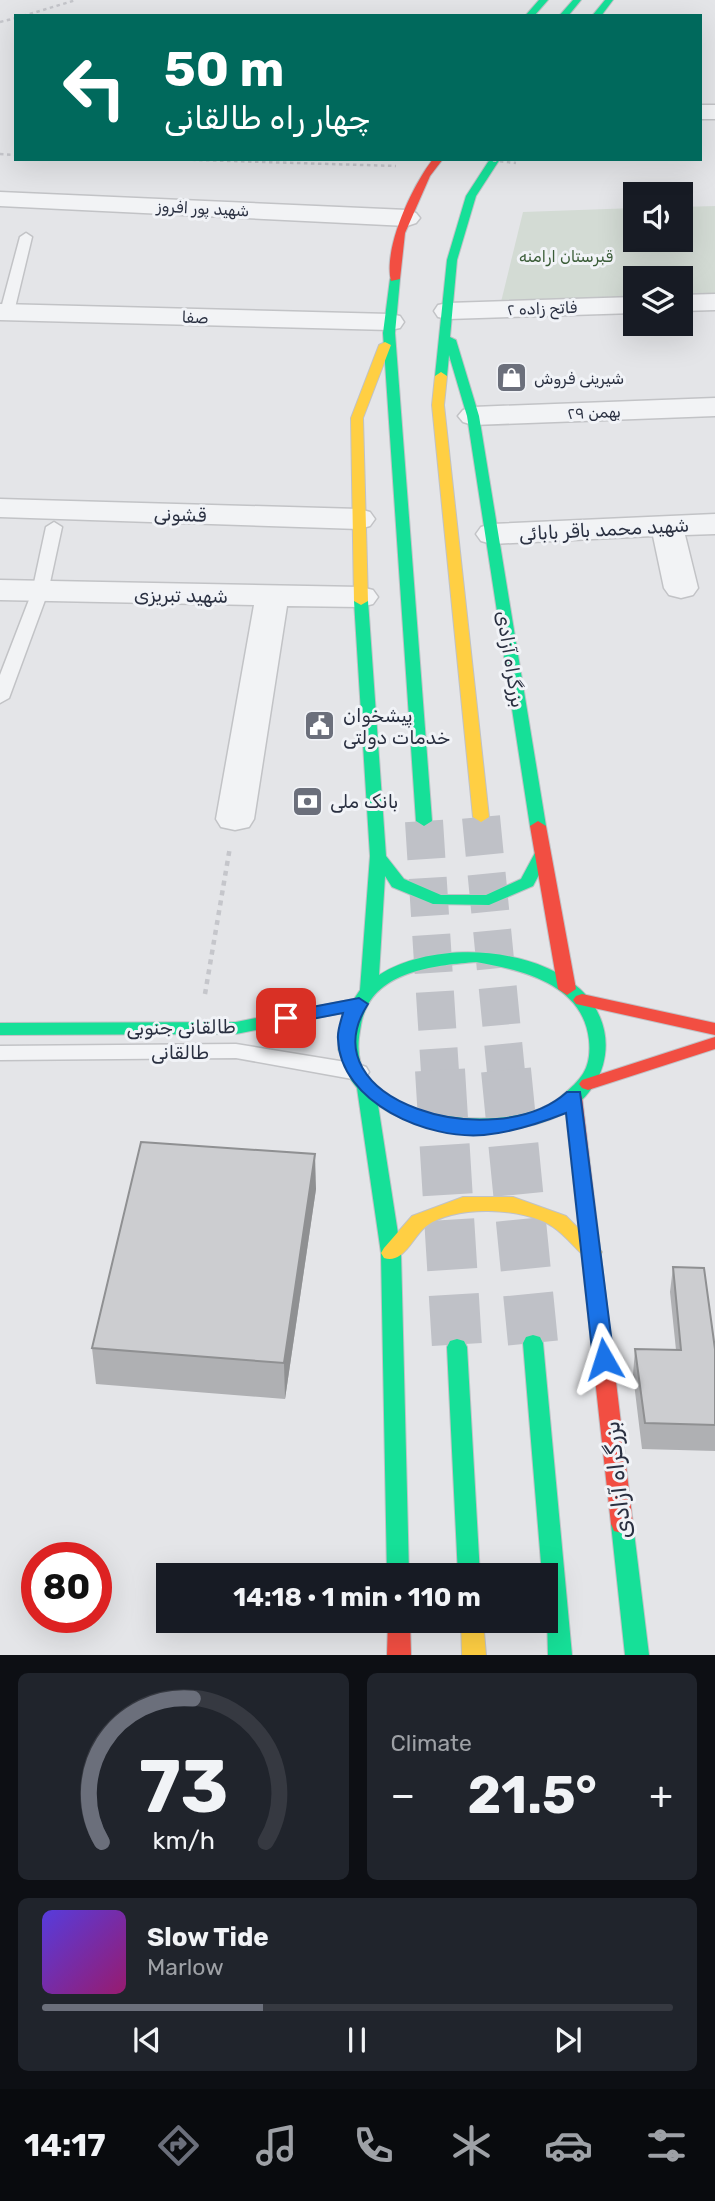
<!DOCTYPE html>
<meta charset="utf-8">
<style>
:root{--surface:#171b24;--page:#20242c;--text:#f1f3f6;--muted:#9ea1a6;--line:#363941;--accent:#6b6f7b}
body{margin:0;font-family:Rubik,"Noto Naskh Arabic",sans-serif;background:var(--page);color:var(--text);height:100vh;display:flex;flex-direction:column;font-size:26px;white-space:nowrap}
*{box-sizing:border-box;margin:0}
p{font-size:23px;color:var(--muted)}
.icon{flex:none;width:38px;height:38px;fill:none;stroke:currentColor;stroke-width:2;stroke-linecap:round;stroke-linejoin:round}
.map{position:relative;height:1655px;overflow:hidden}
.drawer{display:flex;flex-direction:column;gap:18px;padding:18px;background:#0d0f14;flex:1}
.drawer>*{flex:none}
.banner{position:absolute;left:14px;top:14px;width:688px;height:147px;border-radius:0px;box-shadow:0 7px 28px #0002;background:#00695c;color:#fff;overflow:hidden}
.tools{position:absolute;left:623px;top:182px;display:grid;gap:14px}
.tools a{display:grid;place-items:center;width:70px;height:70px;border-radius:0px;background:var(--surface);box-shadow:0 7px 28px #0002;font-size:35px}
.speed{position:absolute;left:21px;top:1542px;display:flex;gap:14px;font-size:35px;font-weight:700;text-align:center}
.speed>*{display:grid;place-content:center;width:91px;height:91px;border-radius:50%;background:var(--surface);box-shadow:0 7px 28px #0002;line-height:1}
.speed .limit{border:10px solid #d22;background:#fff;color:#111}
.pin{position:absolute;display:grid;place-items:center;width:60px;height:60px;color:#fff;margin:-30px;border-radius:14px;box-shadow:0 4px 10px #0006}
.me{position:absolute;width:77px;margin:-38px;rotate:354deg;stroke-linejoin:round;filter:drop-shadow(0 0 5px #0008)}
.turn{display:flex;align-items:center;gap:24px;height:147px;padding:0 35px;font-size:32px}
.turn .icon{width:91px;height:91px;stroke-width:2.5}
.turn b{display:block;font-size:49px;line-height:60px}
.big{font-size:52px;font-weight:700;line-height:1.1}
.drawer .tile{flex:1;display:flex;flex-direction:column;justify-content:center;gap:10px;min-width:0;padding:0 24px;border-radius:10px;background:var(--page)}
.drawer .dial{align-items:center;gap:0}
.dial svg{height:182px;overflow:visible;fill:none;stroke:var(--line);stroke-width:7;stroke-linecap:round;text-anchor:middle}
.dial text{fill:var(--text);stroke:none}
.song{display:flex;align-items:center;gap:21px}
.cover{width:84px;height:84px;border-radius:10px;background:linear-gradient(135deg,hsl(250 70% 55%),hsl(320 70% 35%))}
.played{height:7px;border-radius:4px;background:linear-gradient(90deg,var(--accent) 35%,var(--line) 35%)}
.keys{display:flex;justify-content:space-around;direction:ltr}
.heat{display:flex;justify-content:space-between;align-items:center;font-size:38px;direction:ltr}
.drawer .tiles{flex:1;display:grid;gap:18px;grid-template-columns:1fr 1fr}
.tile:last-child{grid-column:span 2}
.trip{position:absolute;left:156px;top:1563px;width:402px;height:70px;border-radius:0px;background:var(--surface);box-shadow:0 7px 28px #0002;font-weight:700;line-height:70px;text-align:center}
.tabs{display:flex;height:112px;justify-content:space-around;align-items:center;background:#090b0e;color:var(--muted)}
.tabs .icon{width:49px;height:49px}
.tabs .active{color:var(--accent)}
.tabs b{font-size:32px;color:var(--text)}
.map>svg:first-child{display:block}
</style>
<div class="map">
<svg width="715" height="1655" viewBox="0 0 715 1655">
<rect width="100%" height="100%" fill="#e4e5e8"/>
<!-- green -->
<path fill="#d3dbd4" d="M715,206v90l-34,1v-19h-46v20l-134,4 22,-90 112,-4v32h46v-33z"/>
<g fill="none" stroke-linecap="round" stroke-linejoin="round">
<!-- highway-tunnel-far1 -->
<path stroke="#bfc1c7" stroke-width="38" stroke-dasharray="38 19" stroke-linecap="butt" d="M481,817l25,255
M424,821l16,251"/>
<!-- highway-tunnel -->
<path stroke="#bfc1c7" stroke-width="50" stroke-dasharray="50 25" stroke-linecap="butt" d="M440,1070l17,277
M506,1070l27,273"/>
<defs>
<path id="lane" d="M26,233l6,4 -18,75 -2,3h-10l-2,-3 20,-75z
M54,522l8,5 -14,65 -39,106 -9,5v-28l32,-83 14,-65z
M236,1044l122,20 8,3 3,5 -3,5 -8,3 -122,-22 -236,2v-14z"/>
<path id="street" d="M700,105h15v14h-15z
M0,192l407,18 9,3 4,5 -4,5 -9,3 -407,-20z
M715,294v16l-34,1v-16z
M635,297v16l-187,6 -10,-2 -4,-6 4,-6 10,-2z
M0,304l390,10 10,2 4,6 -4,6 -10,2 -390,-10z
M715,398v18l-242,9 -10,-3 -5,-6 5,-6 10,-3z
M0,499l359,10 11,3 5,7 -5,7 -11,3 -359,-12z
M715,514v20l-30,1 13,53 -5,7 -12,3 -12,-3 -5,-7 -11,-52 -161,8 -11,-3 -5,-7 5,-7 11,-3z
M0,580l361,7 12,3 5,7 -5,7 -12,3 -74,-1 -33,213 -5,8 -14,3 -14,-3 -5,-8 38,-214 -254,-5z"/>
<path id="fast" d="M539,0h9l-14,16h-9z
M573,0h8l-13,16h-9z
M605,0h8l-12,16h-9z
M490,159h10l-24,37 -19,64 -7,77 6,3 23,76 67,410 -8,5 -8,-5 -63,-410 -18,-61 -2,21 -6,4 -6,-4 12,-116 19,-64z
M395,276l5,3 -5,54 37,488 -8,5 -8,-5 -33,-488 7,-54z
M361,597l7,4 18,255 18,23 37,16h45l35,-16 15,-28 6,-2 8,5 -17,32 -44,19 -56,-1 -41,-17 -7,-11 -6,99c53,-34 153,-30 201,14 41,38 31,98 -17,125 -20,10 -45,15 -67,17 -33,2 -91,-4 -118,-26l23,148 8,322h-22l-6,-322 -24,-165 -6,-8 -13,-31 9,-37 -111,22 -236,1v-12l236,-1 118,-23 6,-9 10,-134 -16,-255zM476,962c46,8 107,22 113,78 3,30 -9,41 -30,58 -43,34 -159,25 -192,-21 -9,-14 -10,-30 -7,-46 1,-6 2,-14 5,-20 16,-41 74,-46 111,-49z
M533,1335l7,2 3,6 29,312h-24l-2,-80h-4l-19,-232 3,-6z
M457,1339l7,2 3,6 13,228h-22l-11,-228 3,-6z
M622,1515l8,2 3,7 16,131h-24l-14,-131 3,-7z"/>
<path id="slow" d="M385,342l6,3 -28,73 5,183 -7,4 -7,-4 -3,-183 28,-73z
M441,372l6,4 -3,29 45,412 -8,5 -8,-5 -41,-412 3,-29z
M463,1197h50l53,19 36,36 -3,5 -7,2 -7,-2c-10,-9 -20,-22 -32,-30 -28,-20 -102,-23 -129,1 -12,11 -21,36 -40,30l-3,-5 3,-5 28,-32z
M461,1620h22l3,35h-24z"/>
<path id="jam" d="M433,159h10l-13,17 -25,57 -5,46 -9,2c-8,-33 21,-95 42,-122z
M538,821l8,5 30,163 -9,6 -9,-6 -28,-163z
M582,994l133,29v12l-139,-31 -3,-4 3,-4z
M715,1037v12l-127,41 -6,-2 -3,-4 3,-4z
M573,1091l6,2 3,4 51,427 -3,7 -8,2 -8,-2 -3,-7 -47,-427 3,-4z
M388,1620h22l1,35h-24z"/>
</defs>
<!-- lane casing -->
<use href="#lane" stroke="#c2c3c6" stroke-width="3"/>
<!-- street casing -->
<use href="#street" stroke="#c2c3c6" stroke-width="3"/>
<!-- fast casing -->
<use href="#fast" stroke="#c0c2c6" stroke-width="2"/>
<!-- slow casing -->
<use href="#slow" stroke="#c0c2c6" stroke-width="2"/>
<!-- jam casing -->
<use href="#jam" stroke="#c0c2c6" stroke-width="2"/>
<!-- path-far1 -->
<path stroke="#c5c6cb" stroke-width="2.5" stroke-dasharray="3.5 3.5" stroke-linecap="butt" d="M23,16l53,-16
M0,22l16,-4
M0,154l16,1
M164,159l232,7"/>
<!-- path -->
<path stroke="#c5c6cb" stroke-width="4.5" stroke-dasharray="5 5" stroke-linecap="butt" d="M205,994l25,-147"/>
<!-- lane -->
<use href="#lane" fill="#f2f3f5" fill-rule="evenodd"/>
<!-- street -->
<use href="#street" fill="#f2f3f5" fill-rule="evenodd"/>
<!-- fast -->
<use href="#fast" fill="#16e098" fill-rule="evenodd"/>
<!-- slow -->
<use href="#slow" fill="#ffcf43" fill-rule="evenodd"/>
<!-- jam -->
<use href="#jam" fill="#f24e42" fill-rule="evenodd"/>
<!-- path-bridge -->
<path stroke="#c5c6cb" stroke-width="2.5" stroke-dasharray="3.5 3.5" stroke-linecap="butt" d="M479,159l37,4"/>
</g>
<!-- wall -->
<path fill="#afb0b3" d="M316,1189l-31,210 -189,-15 -4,-36z
M673,1267l42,82v102l-73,-2 -9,-74 2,-26 41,1 -6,-58z"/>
<!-- shaded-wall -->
<path fill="#8f9092" d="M315,1154l1,35 -31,210 -1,-36z"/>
<!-- building -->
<path fill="#cccdd0" stroke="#8f9092" stroke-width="2" d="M141,1142l174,12 -31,209 -192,-15z
M673,1267l31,1 11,81v76l-70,-2 -10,-74 46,1z"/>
<!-- route -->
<path fill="#1a73e8" stroke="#114b97" stroke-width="2" d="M359,998l9,6c-63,98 128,152 199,88h13l34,267 -3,6 -7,3 -8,-3 -3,-6 -27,-246c-28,11 -53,19 -82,22 -56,5 -144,-32 -146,-96 -1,-8 3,-18 5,-26l-57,11 -9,-6 9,-6z"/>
<!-- icons -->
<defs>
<symbol id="shop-square" viewBox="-11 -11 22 22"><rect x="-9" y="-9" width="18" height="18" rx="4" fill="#6b6f7b" stroke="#f1f3f7"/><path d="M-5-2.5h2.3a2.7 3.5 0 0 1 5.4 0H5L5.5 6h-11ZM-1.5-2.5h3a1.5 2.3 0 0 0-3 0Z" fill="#fff"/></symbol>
<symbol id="civic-square" viewBox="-11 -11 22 22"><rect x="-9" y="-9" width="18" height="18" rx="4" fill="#6b6f7b" stroke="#f1f3f7"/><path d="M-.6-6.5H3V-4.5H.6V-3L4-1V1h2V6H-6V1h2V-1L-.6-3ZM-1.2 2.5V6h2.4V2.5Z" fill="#fff"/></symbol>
<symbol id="bank-square" viewBox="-11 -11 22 22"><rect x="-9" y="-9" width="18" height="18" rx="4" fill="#6b6f7b" stroke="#f1f3f7"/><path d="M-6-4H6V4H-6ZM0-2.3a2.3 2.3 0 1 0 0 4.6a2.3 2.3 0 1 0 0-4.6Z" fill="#fff"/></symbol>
</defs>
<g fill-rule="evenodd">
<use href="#shop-square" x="494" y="360" width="35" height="35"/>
<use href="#civic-square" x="302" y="708" width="35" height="35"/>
<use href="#bank-square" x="290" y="784" width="35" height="35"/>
</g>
<g text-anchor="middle" stroke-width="6" stroke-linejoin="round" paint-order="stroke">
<!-- far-street labels -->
<g font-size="16" fill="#2a3041" stroke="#f1f3f7">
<text transform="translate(203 208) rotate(3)" y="6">شهید پور افروز</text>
<text transform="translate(542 308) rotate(-2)" y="6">فاتح زاده ۲</text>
<text transform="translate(195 317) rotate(2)" y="6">صفا</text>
<text transform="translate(594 412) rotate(-2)" y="6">۲۹ بهمن</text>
</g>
<!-- far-park labels -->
<g font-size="16" fill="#3b5d38" stroke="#f1f3f7">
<text x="566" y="262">قبرستان ارامنه</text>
</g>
<!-- far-poi labels -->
<g font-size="16" fill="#2a3041" stroke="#f1f3f7" text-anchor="start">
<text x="534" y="384">شیرینی فروش</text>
</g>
<!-- street labels -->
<g font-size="19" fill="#2a3041" stroke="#f1f3f7">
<text transform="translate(180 514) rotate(2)" y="7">قشونی</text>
<text transform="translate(604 529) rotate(-3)" y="7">شهید محمد باقر بابائی</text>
<text transform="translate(181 595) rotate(1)" y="7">شهید تبریزی</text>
<text transform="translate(511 659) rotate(81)" y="7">بزرگراه آزادی</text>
<text transform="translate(181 1027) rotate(-1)" y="7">طالقانی جنوبی</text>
<text x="180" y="1059">طالقانی</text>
</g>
<!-- poi labels -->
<g font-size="19" fill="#2a3041" stroke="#f1f3f7" text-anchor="start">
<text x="343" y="722">پیشخوان<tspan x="343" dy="22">خدمات دولتی</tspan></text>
<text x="330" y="808">بانک ملی</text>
</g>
<!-- near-street labels -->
<g font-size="23" fill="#2a3041" stroke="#f1f3f7">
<text transform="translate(617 1480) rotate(-96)" y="8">بزرگراه آزادی</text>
</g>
</g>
</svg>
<div class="tools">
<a><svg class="icon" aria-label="sound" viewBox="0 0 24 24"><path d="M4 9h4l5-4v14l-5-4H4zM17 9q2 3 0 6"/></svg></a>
<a><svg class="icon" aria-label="layers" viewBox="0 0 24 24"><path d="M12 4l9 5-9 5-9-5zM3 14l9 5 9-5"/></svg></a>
</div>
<div class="speed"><div class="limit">80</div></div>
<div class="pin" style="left:286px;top:1018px;background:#d93025"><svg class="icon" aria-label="arrive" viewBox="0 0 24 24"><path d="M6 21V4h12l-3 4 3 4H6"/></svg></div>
<svg class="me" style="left:604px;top:1359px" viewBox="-20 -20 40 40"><path d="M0-17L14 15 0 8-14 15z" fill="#1a73e8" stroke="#fff" stroke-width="4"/></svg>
<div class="trip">14:18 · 1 min · 110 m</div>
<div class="banner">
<div class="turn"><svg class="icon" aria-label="left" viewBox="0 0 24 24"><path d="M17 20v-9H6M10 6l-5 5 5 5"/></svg><div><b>50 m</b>چهار راه طالقانی</div></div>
</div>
</div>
<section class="drawer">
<div class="tiles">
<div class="tile dial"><svg viewBox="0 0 100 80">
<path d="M14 69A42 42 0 1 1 86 69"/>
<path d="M14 69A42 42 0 0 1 54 6" stroke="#6b6f7b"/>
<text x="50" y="56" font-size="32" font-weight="700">73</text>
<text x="50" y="72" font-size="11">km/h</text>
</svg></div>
<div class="tile"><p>Climate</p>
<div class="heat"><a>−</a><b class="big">21.5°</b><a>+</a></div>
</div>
<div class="tile">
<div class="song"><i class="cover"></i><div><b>Slow Tide</b><p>Marlow</p></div></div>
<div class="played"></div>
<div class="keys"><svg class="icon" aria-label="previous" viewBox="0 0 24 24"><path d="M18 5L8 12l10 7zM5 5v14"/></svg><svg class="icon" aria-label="pause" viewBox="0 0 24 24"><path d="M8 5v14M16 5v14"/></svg><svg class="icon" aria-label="next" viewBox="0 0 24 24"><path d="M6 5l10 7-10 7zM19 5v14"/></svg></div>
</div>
</div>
</section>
<nav class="tabs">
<b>14:17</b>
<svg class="icon active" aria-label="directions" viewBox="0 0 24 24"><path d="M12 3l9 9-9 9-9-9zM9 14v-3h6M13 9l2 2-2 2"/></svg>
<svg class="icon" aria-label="music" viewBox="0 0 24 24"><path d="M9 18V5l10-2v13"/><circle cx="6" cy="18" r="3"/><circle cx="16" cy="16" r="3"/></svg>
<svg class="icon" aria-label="phone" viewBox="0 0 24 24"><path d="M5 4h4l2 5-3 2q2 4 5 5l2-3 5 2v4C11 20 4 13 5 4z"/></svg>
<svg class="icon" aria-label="climate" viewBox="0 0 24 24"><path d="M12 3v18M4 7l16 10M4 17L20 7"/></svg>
<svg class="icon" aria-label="car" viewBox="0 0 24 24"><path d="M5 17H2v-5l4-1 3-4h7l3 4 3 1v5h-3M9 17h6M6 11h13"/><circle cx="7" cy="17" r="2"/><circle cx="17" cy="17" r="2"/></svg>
<svg class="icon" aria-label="filters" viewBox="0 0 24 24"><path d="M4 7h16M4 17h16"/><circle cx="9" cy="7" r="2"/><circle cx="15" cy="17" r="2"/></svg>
</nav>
